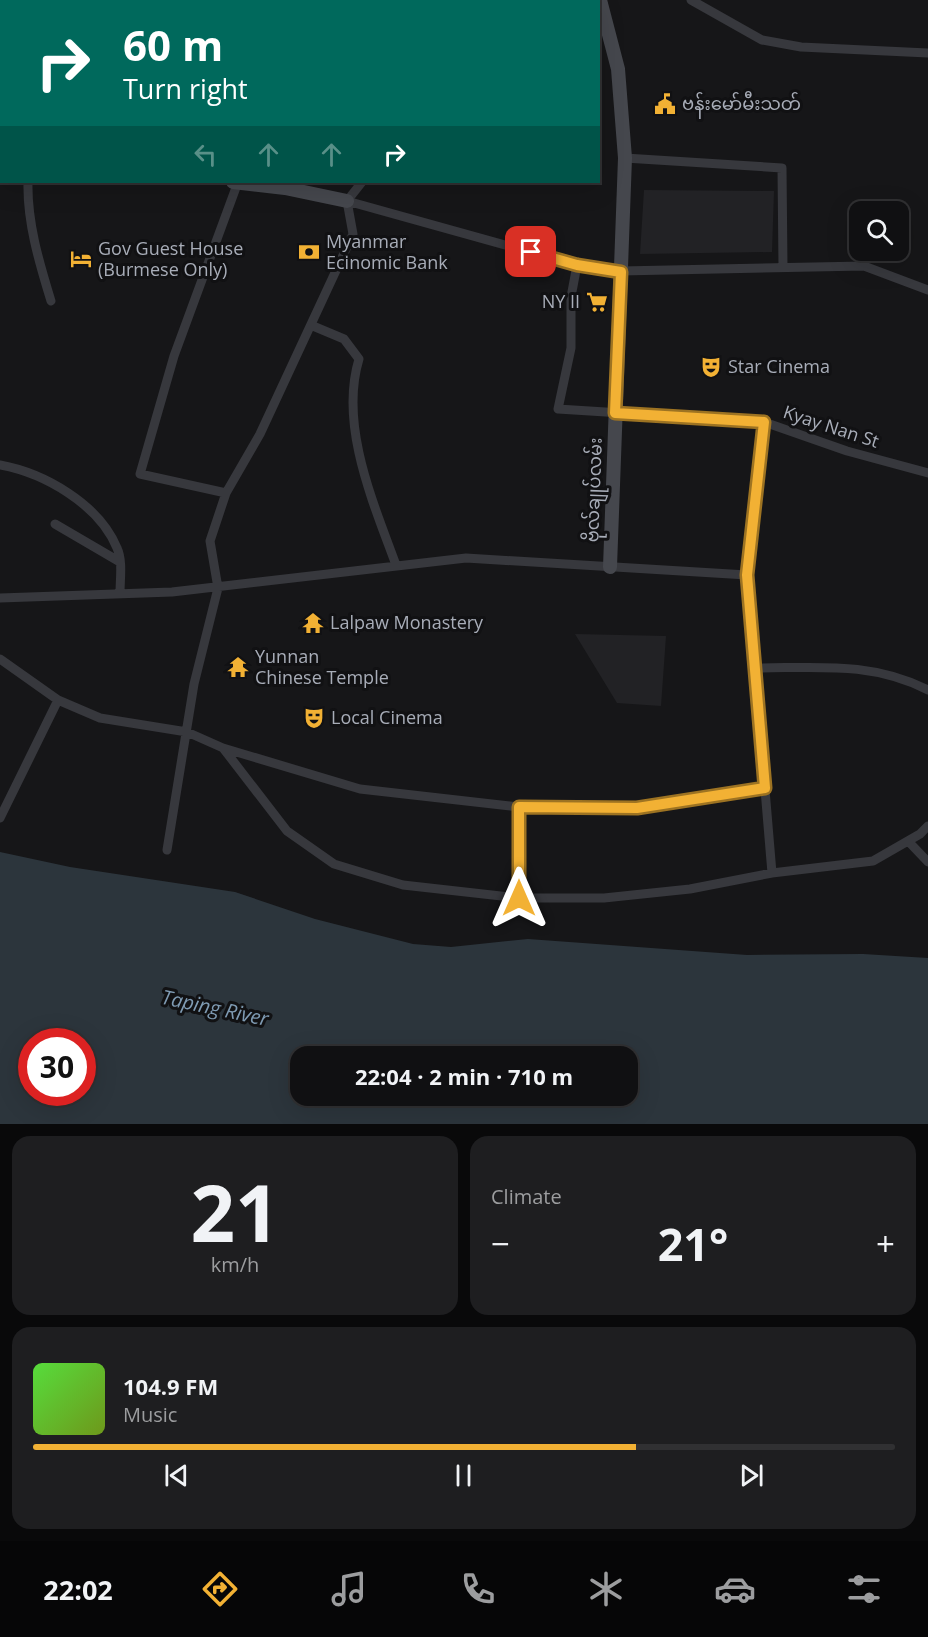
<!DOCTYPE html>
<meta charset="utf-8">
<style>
:root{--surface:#101012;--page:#1e1e20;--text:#f1f3f6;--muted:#9c9d9f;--line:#303032;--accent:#f2b134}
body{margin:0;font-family:"Open Sans","Noto Sans Myanmar",sans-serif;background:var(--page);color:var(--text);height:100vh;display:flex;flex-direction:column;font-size:22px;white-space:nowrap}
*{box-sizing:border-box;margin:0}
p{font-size:20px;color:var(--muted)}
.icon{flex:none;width:33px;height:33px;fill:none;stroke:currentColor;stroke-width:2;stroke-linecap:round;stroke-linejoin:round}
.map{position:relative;height:1124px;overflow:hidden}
.drawer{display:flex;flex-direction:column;gap:12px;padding:12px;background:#09090a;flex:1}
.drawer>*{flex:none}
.guide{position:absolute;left:0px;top:0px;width:600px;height:183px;box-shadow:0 6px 24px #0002,0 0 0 2px var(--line);background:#00695c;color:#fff;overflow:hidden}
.fabs{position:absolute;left:849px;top:201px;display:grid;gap:12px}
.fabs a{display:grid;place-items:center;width:60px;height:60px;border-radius:12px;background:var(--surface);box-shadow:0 6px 24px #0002,0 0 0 2px var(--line);font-size:30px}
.speed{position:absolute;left:18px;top:1028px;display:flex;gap:12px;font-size:30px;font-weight:700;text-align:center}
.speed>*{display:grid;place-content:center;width:78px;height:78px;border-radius:50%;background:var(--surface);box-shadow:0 6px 24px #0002,0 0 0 2px var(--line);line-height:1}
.speed .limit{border:9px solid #d22;background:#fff;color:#111}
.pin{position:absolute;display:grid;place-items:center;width:51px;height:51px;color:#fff;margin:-26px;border-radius:12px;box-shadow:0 3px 9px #0006}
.me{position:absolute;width:66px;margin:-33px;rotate:0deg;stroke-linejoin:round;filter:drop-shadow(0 0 4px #0008)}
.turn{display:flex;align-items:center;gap:21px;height:126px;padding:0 24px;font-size:27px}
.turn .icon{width:78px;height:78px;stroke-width:2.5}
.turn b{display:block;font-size:42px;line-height:51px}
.lanes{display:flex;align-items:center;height:57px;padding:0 24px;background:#0003;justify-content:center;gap:30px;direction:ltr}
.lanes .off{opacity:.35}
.big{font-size:45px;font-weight:700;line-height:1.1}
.drawer .card{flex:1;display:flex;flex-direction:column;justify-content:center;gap:9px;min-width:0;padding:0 21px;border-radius:18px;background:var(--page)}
.drawer .dial{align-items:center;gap:0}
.dial b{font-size:78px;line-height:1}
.song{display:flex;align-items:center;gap:18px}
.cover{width:72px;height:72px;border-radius:9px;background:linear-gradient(135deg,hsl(110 70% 55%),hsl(80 70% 35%))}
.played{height:6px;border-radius:3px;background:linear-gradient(90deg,var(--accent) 70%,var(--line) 70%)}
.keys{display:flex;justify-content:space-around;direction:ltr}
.heat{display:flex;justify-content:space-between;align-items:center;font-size:33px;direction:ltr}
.drawer .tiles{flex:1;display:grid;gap:12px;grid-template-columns:1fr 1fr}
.card:last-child{grid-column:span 2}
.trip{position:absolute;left:290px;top:1046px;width:348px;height:60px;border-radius:18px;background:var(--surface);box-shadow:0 6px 24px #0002,0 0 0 2px var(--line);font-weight:700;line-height:60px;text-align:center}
.tabs{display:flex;height:96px;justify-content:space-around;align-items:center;background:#060607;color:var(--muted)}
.tabs .icon{width:42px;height:42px}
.tabs .current{color:var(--accent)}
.tabs b{font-size:27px;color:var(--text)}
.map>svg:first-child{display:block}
</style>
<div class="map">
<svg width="928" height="1124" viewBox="0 0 928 1124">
<rect width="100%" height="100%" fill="#161618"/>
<!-- built -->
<path fill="#222225" d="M644,190l130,1 -2,61 -132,2z
M575,634l91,2 -5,70 -44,-3z"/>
<!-- pitch -->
<path fill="#1e261f" d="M0,0h91l-89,2 -1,89z"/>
<!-- water -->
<path fill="#2c353c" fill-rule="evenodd" d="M0,852l70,15 165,25 80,27 98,25 38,3 77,-8 219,16 116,-1 65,4v166h-928zM32,1041h50v51h-50zM300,1056h327v39h-327z"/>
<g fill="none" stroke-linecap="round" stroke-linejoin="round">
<!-- street -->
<path stroke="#37383d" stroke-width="9" d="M324,0v2
M691,0l71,40 39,7 127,6
M179,2v-2
M510,2l1,-2
M625,158l157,10 1,99
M0,167l2,-1
M28,182c-1,40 11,80 23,119
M347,201l230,64 44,6 243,-5 64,24
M347,201l15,-19
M577,265l-6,32v51l-13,61 206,13 83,29 81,22
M313,326l31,13 15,20c-20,66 14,143 37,206
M0,465c44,8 99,39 117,83 6,13 3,31 3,45
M226,493l-86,-19 34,-118 64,-174
M55,524l65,38
M0,598l172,-6 294,-34 281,17
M0,659l58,41 42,18 87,14 36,16 64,83 47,33 69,21 116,13h85l86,-9 82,-16 -25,-298 17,-153
M755,668c62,0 116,-7 173,22
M223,748l137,41 159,18 118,1 128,-20
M0,818l58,-118
M908,841l20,21
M167,850l27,-166 24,-96 -8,-47 16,-48 34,-59 93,-200 -6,-33
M772,873l101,-12 47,-27 8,-8
M519,898v-91"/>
<!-- secondary -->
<path stroke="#45474d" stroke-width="14" d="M600,0l18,69 7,89 -15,409
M0,148l2,1
M233,182l52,6 62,13"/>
</g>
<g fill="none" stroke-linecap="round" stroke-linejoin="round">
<defs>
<path id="route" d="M519,898v-91l118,1 128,-20 -18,-213 17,-153 -149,-9 6,-141 -44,-7 -46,-13"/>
</defs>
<!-- route casing -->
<use href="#route" stroke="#9d7322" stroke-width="15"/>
<!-- route -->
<use href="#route" stroke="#f2b134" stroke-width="10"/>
</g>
<!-- icons -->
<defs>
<symbol id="civic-bare" viewBox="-9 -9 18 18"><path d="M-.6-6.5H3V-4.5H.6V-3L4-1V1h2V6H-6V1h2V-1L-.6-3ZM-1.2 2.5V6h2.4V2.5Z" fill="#f2b134" stroke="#111113" stroke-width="2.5" paint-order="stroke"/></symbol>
<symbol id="bank-bare" viewBox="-9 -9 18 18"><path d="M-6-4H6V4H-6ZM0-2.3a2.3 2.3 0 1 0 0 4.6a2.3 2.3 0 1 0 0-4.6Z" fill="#f2b134" stroke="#111113" stroke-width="2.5" paint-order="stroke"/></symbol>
<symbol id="hotel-bare" viewBox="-9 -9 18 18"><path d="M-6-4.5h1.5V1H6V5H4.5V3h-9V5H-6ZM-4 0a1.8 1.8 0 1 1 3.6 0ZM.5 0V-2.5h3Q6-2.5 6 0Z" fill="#f2b134" stroke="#111113" stroke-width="2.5" paint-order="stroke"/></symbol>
<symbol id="supermarket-bare" viewBox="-9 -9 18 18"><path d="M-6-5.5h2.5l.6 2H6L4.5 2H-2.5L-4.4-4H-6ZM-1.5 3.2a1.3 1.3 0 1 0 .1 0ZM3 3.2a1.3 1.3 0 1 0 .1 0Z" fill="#f2b134" stroke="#111113" stroke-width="2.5" paint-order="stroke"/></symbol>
<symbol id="theatre-bare" viewBox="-9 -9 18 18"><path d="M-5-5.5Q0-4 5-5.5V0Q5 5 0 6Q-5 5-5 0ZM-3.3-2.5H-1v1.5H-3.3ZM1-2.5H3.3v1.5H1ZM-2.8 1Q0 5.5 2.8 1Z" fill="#f2b134" stroke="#111113" stroke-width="2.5" paint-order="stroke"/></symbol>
<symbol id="temple-bare" viewBox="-9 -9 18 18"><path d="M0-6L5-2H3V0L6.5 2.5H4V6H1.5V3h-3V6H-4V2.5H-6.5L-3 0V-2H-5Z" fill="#f2b134" stroke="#111113" stroke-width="2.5" paint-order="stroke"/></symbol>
</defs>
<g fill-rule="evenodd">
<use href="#civic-bare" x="650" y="89" width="30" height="30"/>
<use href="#bank-bare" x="294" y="237" width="30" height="30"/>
<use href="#hotel-bare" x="66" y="244" width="30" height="30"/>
<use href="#supermarket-bare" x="582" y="287" width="30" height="30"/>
<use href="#theatre-bare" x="696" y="352" width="30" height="30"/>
<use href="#temple-bare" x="298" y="608" width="30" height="30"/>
<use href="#temple-bare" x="223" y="652" width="30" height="30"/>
<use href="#theatre-bare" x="299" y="703" width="30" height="30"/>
</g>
<g text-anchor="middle" stroke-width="6" stroke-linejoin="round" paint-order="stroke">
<!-- poi labels -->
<g font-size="18" fill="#a8adb8" stroke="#111113" text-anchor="start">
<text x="682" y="110">ဗန်းမော်မီးသတ်</text>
<text x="326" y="248">Myanmar<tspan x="326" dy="21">Ecinomic Bank</tspan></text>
<text x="98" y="255">Gov Guest House<tspan x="98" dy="21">(Burmese Only)</tspan></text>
<text x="580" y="308" text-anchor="end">NY II</text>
<text x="728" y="373">Star Cinema</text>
<text x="330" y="629">Lalpaw Monastery</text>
<text x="255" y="663">Yunnan<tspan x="255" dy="21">Chinese Temple</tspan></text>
<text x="331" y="724">Local Cinema</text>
</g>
<!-- street labels -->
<g font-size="18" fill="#a8adb8" stroke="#111113">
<text transform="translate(831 427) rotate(18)" y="6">Kyay Nan St</text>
<text transform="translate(594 490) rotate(-88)" y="6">ဗိုလ်ချုပ်လမ်း</text>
</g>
<!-- water labels -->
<g font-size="20" font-style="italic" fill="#7f9bb3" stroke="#111113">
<text transform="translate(215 1008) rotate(12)" y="7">Taping River</text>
</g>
</g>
</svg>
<div class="fabs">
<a><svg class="icon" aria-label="search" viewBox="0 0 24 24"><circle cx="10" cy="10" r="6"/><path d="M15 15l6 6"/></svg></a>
</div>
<div class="speed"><div class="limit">30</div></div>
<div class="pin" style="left:531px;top:252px;background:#d93025"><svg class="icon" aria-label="arrive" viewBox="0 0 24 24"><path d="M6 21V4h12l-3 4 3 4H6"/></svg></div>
<svg class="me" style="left:519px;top:898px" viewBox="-20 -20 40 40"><path d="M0-17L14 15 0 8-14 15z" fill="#f2b134" stroke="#fff" stroke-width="4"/></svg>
<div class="trip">22:04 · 2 min · 710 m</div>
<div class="guide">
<div class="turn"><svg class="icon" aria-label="right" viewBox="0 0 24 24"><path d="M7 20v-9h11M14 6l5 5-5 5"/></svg><div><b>60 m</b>Turn right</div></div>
<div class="lanes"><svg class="icon off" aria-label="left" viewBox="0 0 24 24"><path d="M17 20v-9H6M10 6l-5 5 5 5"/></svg><svg class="icon off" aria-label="ahead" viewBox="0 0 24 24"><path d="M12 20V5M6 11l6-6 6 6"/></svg><svg class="icon off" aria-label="ahead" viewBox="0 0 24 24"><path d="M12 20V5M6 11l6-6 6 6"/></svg><svg class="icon" aria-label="right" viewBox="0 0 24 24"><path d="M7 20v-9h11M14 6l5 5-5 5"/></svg></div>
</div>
</div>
<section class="drawer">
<div class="tiles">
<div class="card dial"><b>21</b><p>km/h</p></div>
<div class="card"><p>Climate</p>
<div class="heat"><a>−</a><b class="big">21°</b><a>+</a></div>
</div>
<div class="card">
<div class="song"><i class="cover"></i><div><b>104.9 FM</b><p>Music</p></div></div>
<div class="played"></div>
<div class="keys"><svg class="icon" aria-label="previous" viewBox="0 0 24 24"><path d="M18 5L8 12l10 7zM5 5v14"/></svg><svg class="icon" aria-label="pause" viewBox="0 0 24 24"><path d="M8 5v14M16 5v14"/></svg><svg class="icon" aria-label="next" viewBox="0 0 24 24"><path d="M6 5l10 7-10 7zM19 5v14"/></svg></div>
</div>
</div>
</section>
<nav class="tabs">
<b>22:02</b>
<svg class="icon current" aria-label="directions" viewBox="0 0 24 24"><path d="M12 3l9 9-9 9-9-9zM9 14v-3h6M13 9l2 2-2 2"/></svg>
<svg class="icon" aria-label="music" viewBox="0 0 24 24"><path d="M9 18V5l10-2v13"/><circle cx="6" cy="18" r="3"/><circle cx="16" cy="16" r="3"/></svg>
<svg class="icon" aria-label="phone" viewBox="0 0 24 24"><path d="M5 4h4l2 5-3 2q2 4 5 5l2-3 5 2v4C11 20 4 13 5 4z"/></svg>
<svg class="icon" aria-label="climate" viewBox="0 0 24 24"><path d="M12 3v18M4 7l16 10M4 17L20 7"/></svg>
<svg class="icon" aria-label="car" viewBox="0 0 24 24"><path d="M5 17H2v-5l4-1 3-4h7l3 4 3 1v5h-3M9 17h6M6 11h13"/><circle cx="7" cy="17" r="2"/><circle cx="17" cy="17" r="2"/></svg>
<svg class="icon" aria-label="filters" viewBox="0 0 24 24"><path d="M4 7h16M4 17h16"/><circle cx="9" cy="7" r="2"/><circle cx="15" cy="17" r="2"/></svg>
</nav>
